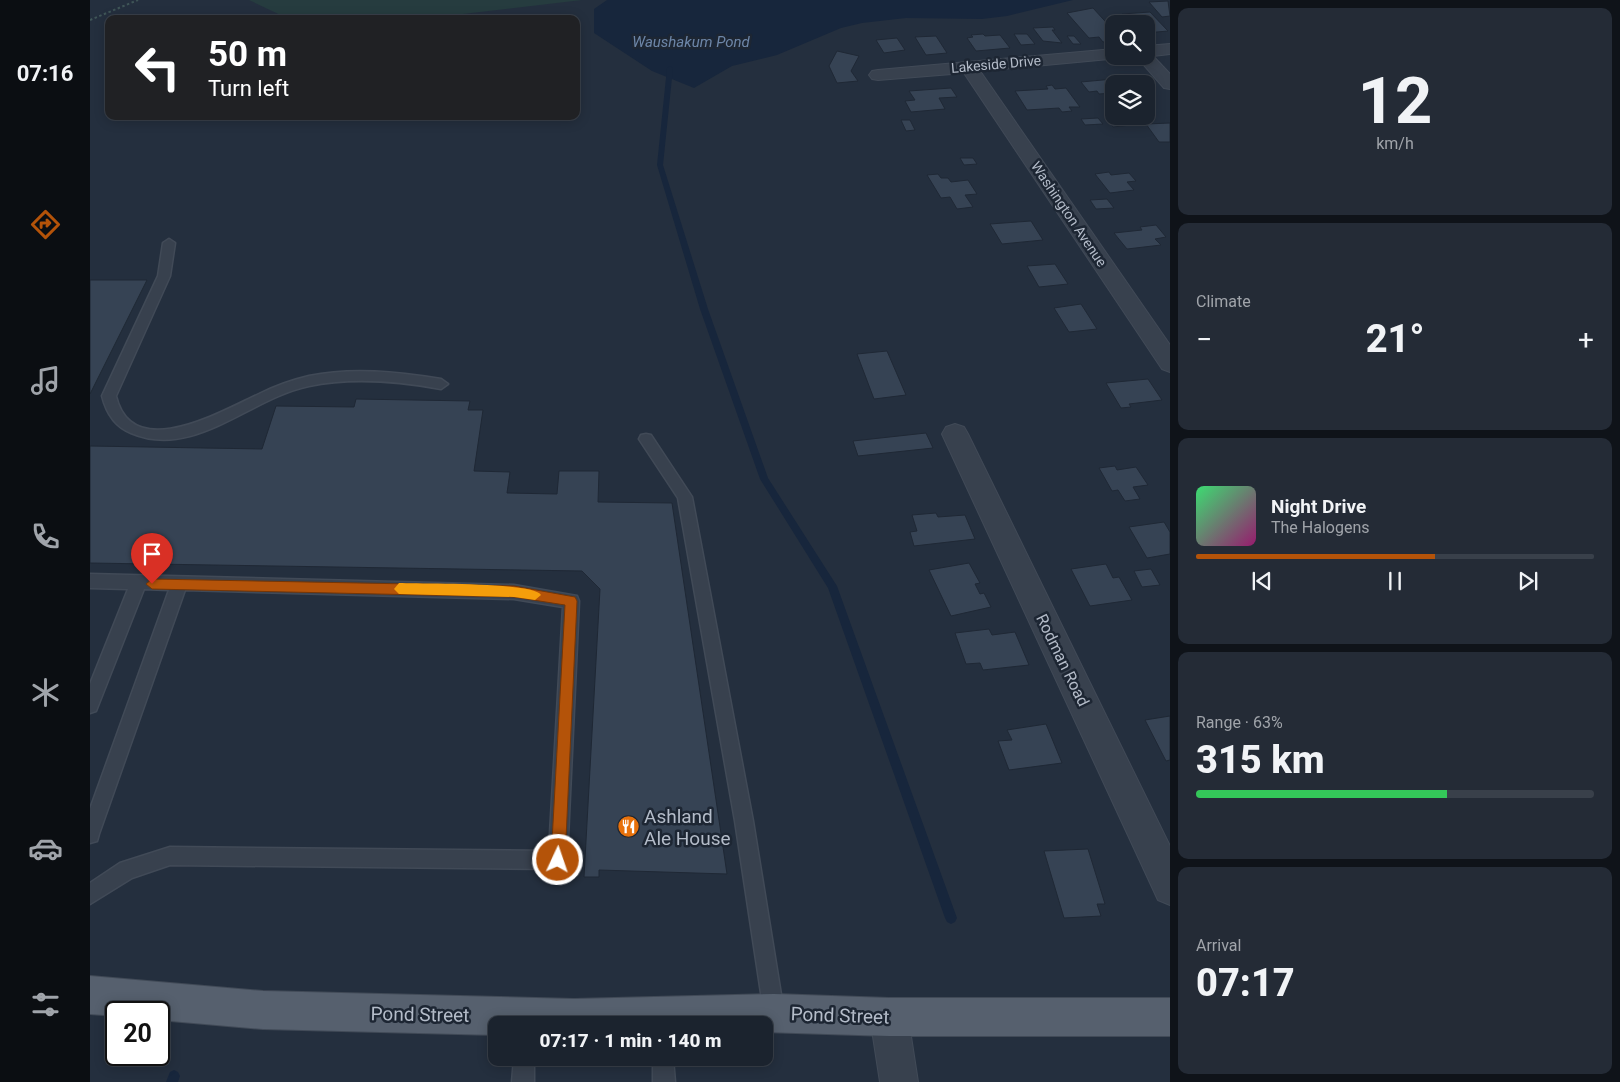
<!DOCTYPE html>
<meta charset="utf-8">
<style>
:root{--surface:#1b232e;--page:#242b36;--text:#f1f3f6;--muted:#a0a4aa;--line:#39404a;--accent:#b45309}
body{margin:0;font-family:Roboto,sans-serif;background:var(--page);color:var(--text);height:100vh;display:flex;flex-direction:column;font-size:19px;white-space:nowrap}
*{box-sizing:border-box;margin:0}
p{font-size:16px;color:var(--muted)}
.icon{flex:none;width:28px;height:28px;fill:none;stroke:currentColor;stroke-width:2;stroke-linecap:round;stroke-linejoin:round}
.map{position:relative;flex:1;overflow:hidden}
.panel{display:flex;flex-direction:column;gap:8px;padding:8px;background:#0f1319;width:450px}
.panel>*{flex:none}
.guide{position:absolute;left:15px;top:15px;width:475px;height:105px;border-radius:10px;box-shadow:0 2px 12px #0003,0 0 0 1px var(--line);background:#202124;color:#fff;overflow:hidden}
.buttons{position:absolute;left:1015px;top:15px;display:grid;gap:10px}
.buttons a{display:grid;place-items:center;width:50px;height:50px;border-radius:10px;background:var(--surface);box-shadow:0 2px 12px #0003,0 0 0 1px var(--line);font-size:25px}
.speed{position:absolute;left:15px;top:1001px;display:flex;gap:10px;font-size:25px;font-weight:700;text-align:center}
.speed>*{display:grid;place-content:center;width:65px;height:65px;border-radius:50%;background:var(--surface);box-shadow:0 2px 12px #0003,0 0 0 1px var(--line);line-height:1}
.speed .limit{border:2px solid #111;border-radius:8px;background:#fff;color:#111}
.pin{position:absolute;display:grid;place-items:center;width:42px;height:42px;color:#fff;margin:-51px -21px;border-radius:50% 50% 50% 0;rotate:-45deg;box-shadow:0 0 5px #0007}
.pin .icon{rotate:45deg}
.me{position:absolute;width:55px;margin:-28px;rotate:3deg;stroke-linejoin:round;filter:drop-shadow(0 0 4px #0008)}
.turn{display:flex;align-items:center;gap:18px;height:105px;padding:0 20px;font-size:22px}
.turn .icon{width:65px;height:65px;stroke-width:2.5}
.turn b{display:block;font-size:35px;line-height:42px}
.big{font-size:38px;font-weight:800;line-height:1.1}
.panel .widget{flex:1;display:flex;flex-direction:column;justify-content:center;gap:8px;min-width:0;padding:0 18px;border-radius:10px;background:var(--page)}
.panel .dial{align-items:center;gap:0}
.dial b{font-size:65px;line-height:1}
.song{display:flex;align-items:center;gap:15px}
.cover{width:60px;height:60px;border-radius:8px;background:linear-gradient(135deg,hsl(140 70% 55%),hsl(320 70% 35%))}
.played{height:5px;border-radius:2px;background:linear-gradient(90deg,var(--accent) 60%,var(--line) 60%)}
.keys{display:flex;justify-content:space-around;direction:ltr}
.heat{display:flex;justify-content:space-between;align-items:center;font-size:28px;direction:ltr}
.charge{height:8px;border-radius:4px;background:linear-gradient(90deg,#34c759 63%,var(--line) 0)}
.trip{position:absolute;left:398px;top:1016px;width:285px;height:50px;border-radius:10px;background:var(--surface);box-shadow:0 2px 12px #0003,0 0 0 1px var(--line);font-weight:800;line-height:50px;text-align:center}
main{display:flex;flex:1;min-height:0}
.tabs{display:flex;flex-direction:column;width:90px;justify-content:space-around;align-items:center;background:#0b0e12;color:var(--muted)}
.tabs .icon{width:35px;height:35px}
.tabs .current{color:var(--accent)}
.tabs b{font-size:22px;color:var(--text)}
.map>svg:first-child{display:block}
</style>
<main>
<nav class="tabs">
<b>07:16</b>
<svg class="icon current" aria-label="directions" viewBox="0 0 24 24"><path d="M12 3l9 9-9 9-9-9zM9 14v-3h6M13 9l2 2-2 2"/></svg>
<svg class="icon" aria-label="music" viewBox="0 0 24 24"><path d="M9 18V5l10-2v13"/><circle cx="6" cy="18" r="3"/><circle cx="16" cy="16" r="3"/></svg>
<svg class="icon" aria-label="phone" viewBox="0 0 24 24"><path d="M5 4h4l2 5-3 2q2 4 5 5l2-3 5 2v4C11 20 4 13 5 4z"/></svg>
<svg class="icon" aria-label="climate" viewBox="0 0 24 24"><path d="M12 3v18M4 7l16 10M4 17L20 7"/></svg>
<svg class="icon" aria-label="car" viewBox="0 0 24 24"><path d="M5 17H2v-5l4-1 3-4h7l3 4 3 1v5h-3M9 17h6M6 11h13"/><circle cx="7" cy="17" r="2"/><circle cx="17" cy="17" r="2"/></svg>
<svg class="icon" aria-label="filters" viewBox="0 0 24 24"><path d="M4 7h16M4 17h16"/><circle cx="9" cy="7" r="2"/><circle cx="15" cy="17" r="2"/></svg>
</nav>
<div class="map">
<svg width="1080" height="1082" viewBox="0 0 1080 1082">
<rect width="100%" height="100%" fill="#242f3e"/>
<!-- green -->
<path fill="#263c3f" d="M159,0h333l-162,19h-131z"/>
<!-- water -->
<path fill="#17263c" d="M517,0h466l-66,16 -25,3 -76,-1 -44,5 -21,5 -64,27 -45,11 -38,22 -42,-17 -58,-38v-24z"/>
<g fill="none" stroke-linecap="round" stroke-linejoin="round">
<!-- stream -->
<path fill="#17263c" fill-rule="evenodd" d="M580,66l3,2 -10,97 45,144 60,169 69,108 120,332 -2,4 -4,2 -4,-2 -2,-4 -117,-330 -68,-109 -60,-170 -43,-144 10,-97z
M84,1070l4,2 2,4 -2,6h-12l4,-10z"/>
</g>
<!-- building -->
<path fill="#364354" stroke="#1f2835" d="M1078,1l2,15 -8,1 -13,-15z
M1003,8l21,23v10l-11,1 -4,-5 -10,1 -22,-25z
M1060,12l18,19 -22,2v-9h-15l-9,-10z
M963,27l2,3h-3l10,13 -19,-2 -10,-13z
M893,34l2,2 15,-1 10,13 -34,3 -9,-13 6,-1 -2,-2z
M924,34h13l8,10 -14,1z
M846,36l11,17 -21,2 -11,-18z
M977,36h7l7,8h-8z
M807,38l8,12 -21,3 -8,-13z
M747,51l22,5 -8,15 7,10 -21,2 -8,-17z
M1034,78l5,6h-15v9l-15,1 -2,-3 -8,1 -8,-10z
M962,85l3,4 11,-1 14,19h-11l3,4 -10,1 -3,-4 -32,2 -12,-19 33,-2 -2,-3z
M861,88l6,9 -18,1 6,11 -34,3 -6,-11 10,-1 -6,-9z
M1024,115l10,1 7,9 -18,2 -7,-11z
M1008,118l5,6 -18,1 -4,-6z
M811,120h9l5,10 -9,1z
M1080,123v19h-11l-13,-18z
M870,158h13l4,6 -13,1z
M1019,172l2,3 18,-2 7,8 -9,1 7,8 -24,3 -15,-19z
M848,174l3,4h7l3,4 17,-2 9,14 -12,1 8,12 -16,2 -7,-12 -9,1 -14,-23z
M1017,199l7,9 -18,1 -6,-9z
M941,221l12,19 -41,4 -12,-20z
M1066,225l10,12 -11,2 6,6 -34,4 -13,-16 28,-3 -2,-3z
M965,264l13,20 -29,3 -12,-21z
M0,280h57l-57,114z
M991,304l16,25 -28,3 -15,-24z
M797,351l19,44 -32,4 -17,-45z
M1058,379l14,21 -33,4 2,3 -10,1 -15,-25z
M266,399l114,2 -2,9h15l-9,61 36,1 -3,21 50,1 2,-23h40l-1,31 74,1 55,371 -128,-4v7h-15l16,-288 -18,-18 -492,-8v-117l172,3 14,-43 78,1z
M836,433l7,15 -75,8 -5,-15z
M1025,466l2,4 19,-3 12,18 -15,2 7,12 -15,2 -7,-11 -6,1 -13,-23z
M846,513l2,4 27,-2 10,24 -61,7 -4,-14 7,-1 -5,-16z
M1074,522l6,10v22l-23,4 -18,-31z
M879,563l11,20 -5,1 5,10 4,-1 7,14 -40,9 -22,-46z
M1016,564l7,14 6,-1 13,23 -42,6 -19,-37z
M1061,569l9,16 -18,2 -8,-16z
M899,629l3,6 23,-3 14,33 -46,5 -3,-7 -14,1 -11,-31z
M1080,716v44l-4,1 -21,-41z
M956,724l16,39 -53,7 -11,-29 14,-1 -5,-10z
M998,849l17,55h-8l4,12 -37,2 -20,-67z"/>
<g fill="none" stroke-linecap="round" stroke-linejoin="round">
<defs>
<path id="service" d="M79,239l6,4 -5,33 -54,120c16,68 106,15 143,-2 16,-8 33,-14 50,-18 43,-9 89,-4 132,3l7,5 -7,5c-43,-8 -89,-12 -132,-3 -59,12 -115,74 -178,47 -16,-6 -25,-21 -29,-37l56,-120 5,-33z
M556,434l5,1 41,62 61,324 31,192 -3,7 -7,3 -7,-3 -3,-7 -29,-192 -57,-323 -39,-59 2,-4z
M0,574l424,11 63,11 2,5 -12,259 -2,7 -7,2 -388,-4 -38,13 -42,26v-21l30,-20 50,-16 379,4 14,-244 -49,-8 -329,-9 -86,244 -2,7 -7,2v-34l79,-219 -25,-1 -48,122 -6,2v-29l38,-95 -38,-1z
M424,1058h20v24h-22z
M563,1058h20l2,24h-22z"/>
<path id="minor" d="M1080,44v10l-17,2 17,18v15l-6,-1 -28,-32h10v-10z
M1024,49v7l6,2 -140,13 190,274v27l-8,-3 -198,-296 -86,7 -6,-1 -3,-4 3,-4 6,-1z
M865,424l9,3 4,7 202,412v59l-12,-5 -216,-466 4,-7z
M799,998l13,6 6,13 10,65h-38l-10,-65 6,-13z"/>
<path id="primary" d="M0,976l173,15 311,8 200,-5 115,4h281v38h-281l-125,-4v-7h-268v10l-233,-6 -104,-9v-8h-43v4l-26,-2z"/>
</defs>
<!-- service casing -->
<use href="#service" stroke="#414a57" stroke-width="3"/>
<!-- minor casing -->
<use href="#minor" stroke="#414a57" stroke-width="2"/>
<!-- primary casing -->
<use href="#primary" stroke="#414a57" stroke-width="2"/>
<!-- path -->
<path stroke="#3f5557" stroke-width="2" stroke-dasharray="2.5 2.5" stroke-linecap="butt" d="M0,20l48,-20"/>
<!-- service -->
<use href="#service" fill="#38414e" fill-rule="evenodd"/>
<!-- minor -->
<use href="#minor" fill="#38414e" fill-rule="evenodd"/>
<!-- primary -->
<use href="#primary" fill="#56606e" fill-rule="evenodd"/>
</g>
<!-- route -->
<path fill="#b45309" stroke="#753606" d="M62,579l362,7 61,11 2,4 -12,259 -2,5 -5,2 -5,-2 -2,-5 14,-255 -51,-8 -362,-8 -6,-5z"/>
<!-- slow -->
<path fill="#f59e0b" d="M309,583c20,1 136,-1 142,12l-6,5 -21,-3 -115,-3 -5,-5z"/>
<!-- icons -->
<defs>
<symbol id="restaurant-disc" viewBox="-11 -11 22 22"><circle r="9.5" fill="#e8710a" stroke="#1d2633"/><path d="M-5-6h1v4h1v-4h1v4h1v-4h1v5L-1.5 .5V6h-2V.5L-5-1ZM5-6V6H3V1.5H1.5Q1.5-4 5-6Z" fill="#fff"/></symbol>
</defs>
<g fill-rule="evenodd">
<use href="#restaurant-disc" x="526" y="814" width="25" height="25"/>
</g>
<g text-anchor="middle" stroke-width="5" stroke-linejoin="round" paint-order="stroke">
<!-- far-street labels -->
<g font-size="14" fill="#b4bcc9" stroke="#1d2633">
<text transform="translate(906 64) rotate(-5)" y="5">Lakeside Drive</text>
<text transform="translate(979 214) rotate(56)" y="5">Washington Avenue</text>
</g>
<!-- far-water labels -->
<g font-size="15" font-style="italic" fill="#6d86a8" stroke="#1d2633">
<text x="601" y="47">Waushakum Pond</text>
</g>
<!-- street labels -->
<g font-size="16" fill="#b4bcc9" stroke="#1d2633">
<text transform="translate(973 660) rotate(64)" y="6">Rodman Road</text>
</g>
<!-- near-poi labels -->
<g font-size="19" fill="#b4bcc9" stroke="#1d2633" text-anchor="start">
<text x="554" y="823">Ashland<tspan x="554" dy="22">Ale House</tspan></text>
</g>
<!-- near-street labels -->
<g font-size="19" fill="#b4bcc9" stroke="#1d2633">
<text transform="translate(330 1014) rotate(1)" y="7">Pond Street</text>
<text transform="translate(750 1015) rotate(2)" y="7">Pond Street</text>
</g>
</g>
</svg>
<div class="buttons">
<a><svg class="icon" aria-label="search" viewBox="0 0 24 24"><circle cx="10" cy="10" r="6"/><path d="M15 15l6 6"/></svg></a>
<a><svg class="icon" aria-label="layers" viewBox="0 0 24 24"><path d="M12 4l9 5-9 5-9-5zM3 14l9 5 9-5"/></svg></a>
</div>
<div class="speed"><div class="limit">20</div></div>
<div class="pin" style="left:62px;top:584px;background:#d93025"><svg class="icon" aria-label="arrive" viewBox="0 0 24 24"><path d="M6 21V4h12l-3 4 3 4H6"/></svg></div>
<svg class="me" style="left:468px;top:860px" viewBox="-20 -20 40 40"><circle r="17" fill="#b45309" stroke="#fff" stroke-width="3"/><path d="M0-11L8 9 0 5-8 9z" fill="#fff"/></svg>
<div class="trip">07:17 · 1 min · 140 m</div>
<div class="guide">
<div class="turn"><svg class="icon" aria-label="left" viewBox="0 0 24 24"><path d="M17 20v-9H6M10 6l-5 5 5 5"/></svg><div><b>50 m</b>Turn left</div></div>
</div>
</div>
<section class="panel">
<div class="widget dial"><b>12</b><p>km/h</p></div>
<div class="widget"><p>Climate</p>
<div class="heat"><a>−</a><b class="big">21°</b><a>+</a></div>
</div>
<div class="widget">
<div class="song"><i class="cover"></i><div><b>Night Drive</b><p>The Halogens</p></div></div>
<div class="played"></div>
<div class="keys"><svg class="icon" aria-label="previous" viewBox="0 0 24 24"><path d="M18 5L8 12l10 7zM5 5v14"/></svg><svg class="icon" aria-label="pause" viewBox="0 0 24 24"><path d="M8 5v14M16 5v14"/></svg><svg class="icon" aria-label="next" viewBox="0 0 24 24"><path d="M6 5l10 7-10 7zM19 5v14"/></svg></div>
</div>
<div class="widget"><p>Range · 63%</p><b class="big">315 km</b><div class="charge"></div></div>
<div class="widget"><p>Arrival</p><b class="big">07:17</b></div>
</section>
</main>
